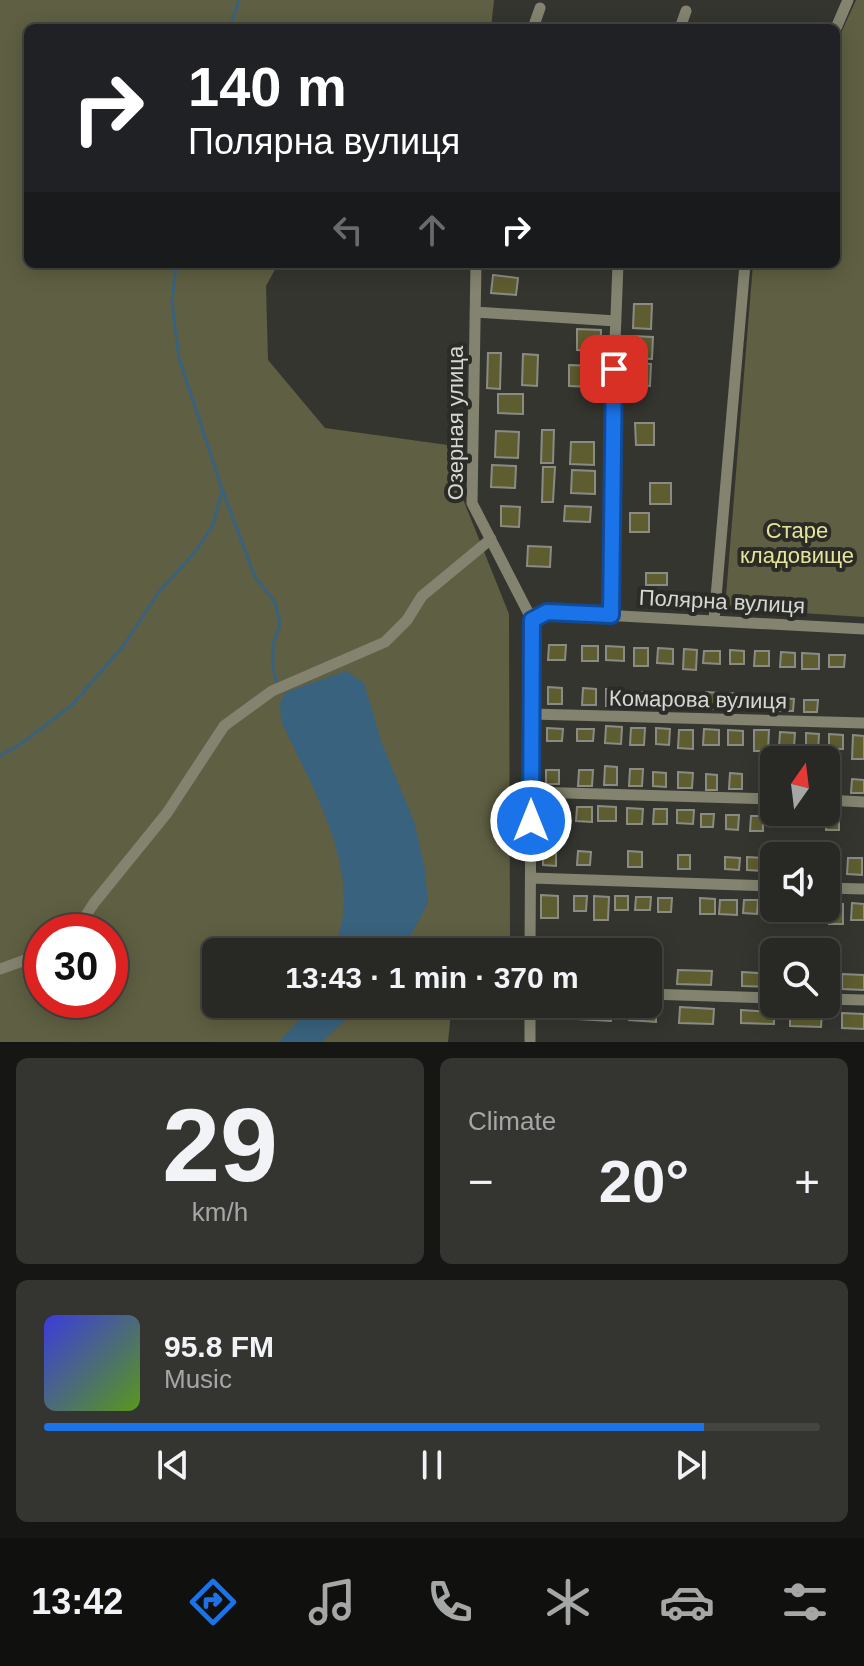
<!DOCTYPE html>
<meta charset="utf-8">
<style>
:root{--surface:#282824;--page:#343431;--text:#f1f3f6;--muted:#a5a6a6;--line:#444441;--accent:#1a73e8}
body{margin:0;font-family:Helvetica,sans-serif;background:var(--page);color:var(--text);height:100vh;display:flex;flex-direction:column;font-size:30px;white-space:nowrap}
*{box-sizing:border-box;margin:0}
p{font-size:26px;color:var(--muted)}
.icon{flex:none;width:44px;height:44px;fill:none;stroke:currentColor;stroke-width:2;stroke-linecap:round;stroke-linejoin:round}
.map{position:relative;height:1042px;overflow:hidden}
.sheet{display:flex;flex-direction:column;gap:16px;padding:16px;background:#161614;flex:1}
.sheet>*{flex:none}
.hud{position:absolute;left:24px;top:24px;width:816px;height:244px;border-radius:12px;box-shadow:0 4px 20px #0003,0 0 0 2px var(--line);background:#202124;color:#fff;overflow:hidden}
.needle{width:52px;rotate:14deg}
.fabs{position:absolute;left:760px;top:746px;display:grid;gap:16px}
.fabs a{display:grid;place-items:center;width:80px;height:80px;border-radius:12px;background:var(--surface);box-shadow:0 4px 20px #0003,0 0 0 2px var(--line);font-size:40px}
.speed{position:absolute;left:24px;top:914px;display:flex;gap:16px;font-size:40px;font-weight:700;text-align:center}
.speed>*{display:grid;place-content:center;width:104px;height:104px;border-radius:50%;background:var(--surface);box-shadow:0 4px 20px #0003,0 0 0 2px var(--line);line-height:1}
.speed .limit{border:12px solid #d22;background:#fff;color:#111}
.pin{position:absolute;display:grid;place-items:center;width:68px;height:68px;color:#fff;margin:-34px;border-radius:16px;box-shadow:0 4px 12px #0006}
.me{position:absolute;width:88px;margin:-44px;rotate:0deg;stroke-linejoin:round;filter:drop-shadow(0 0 6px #0008)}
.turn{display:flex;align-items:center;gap:28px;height:168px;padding:0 32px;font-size:36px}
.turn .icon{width:104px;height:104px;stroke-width:2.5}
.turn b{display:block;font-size:56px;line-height:68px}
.lanes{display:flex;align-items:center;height:76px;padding:0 32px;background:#0003;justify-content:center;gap:40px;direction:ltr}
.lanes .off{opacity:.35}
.big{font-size:60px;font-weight:800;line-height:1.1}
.sheet .card{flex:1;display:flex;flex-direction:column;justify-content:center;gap:12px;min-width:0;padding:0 28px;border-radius:12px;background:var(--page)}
.sheet .dial{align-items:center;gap:0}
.dial b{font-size:104px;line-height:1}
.song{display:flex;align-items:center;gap:24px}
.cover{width:96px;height:96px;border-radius:12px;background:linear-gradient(135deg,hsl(240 70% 55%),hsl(90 70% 35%))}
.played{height:8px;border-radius:4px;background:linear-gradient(90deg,var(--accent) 85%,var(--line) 85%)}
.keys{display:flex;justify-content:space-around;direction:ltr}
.heat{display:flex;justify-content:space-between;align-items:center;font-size:44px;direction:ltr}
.sheet .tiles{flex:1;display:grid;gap:16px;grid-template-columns:1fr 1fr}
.card:last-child{grid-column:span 2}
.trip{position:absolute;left:202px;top:938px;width:460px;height:80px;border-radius:12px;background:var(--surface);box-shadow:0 4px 20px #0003,0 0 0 2px var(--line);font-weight:800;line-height:80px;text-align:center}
.dock{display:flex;height:128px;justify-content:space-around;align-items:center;background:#10100e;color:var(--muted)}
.dock .icon{width:56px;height:56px}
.dock .on{color:var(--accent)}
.dock b{font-size:36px;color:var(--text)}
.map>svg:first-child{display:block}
</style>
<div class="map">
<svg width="864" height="1042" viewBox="0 0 864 1042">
<rect width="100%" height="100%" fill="#353530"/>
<!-- green -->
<path fill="#5f5f43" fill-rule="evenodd" d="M0,0h494l-3,28h-463v236h250l-12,22 2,74 57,68 130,18 8,53 46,115 1,322 -19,16h-275v52h236l-4,38h-448zM42,932h68v68h-68z
M856,0h8v617l-139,-9 28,-344h83v-220z"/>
<!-- water -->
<path fill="#39627e" d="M346,671l18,12 17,58 34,83 10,46 3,33 -26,49h-71c39,-71 -20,-166 -50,-231l-1,-18 6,-11z
M313,1004h49l-40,38h-43z"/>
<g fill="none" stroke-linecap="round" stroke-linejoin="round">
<!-- stream -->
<path stroke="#39627e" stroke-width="3" d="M230,28l9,-28
M176,264l-4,39 7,55 43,131 33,88 20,25 5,22 -7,21v23l4,16
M0,756l22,-13 50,-38 52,-60 35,-53 37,-41 17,-26 9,-34"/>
</g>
<!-- building -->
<path fill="#5e5d30" stroke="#8b8b85" stroke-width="2" d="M493,275l25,3 -2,17 -25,-2z
M634,304h18l-1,25 -18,-1z
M577,329l24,1 -1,21 -23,-1z
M632,336l21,1 -1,22 -21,-1z
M488,353h13l-1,36 -13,-1z
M523,354l15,1 -1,31 -15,-1z
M632,363l19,1 -1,22 -19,-1z
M569,365l26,1 -1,21 -25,-1z
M498,394h25v20l-25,-1z
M635,423h19v22h-18z
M542,430h12l-1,33h-12z
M496,431l23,1 -1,26 -23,-1z
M571,442h23v23l-24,-1z
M492,465l24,1 -1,22 -24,-1z
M543,467h12l-2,35h-11z
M572,470l23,1v23l-24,-1z
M650,483h21v21h-21z
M501,506l19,1 -1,20 -18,-1z
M565,506l26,1 -1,15 -26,-1z
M630,513h19v19h-19z
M528,546l23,1 -1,20 -23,-1z
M646,573h21v12h-21z
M549,645h17l-1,15h-17z
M582,646h16v15h-16z
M606,646l18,1v14l-18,-1z
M634,648h14v18h-14z
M658,648l15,1v15l-16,-1z
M684,649l13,1 -1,20 -13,-1z
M730,650l14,1v13h-14z
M704,651h16v13l-17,-1z
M755,651h14v15h-15z
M781,652l14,1v14h-15z
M802,653l17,1v15h-17z
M829,655h16l-1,12h-15z
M548,687l14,1v16h-14z
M583,688l13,1v16h-14z
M606,689l16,1 -1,16h-15z
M635,692h11v16h-11z
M706,692l13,1 -1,16h-13z
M656,693h15l-1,15 -15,-1z
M729,693l14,1 -1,15h-13z
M681,694h14l-1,14 -13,-1z
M753,695l16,1 -1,14h-16z
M780,698l14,1 -1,12h-14z
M804,700h14l-1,12h-13z
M606,726l16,1 -1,17 -16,-1z
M547,728l16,1 -1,12h-15z
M631,728h14l-1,17h-14z
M656,728l14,1 -1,16 -13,-1z
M577,729h17l-1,12h-16z
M704,729l15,1v15h-16z
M679,730h14v19l-15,-1z
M728,730l15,1v14h-15z
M754,730h15l-1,21h-14z
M780,732l15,1 -1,14h-15z
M806,733l13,1 -1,19h-12z
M829,734l14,1v14h-14z
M853,735l11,1v23h-12z
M605,766l12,1v18h-13z
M630,769h13l-1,17h-13z
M546,770h13v14h-13z
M579,770h14l-1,16h-14z
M653,772l13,1v14l-13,-1z
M678,772l15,1 -1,15h-14z
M730,773l12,1v15h-13z
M706,774l11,1v15h-11z
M826,778h14v15l-14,-1z
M852,779l12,1v13h-13z
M598,806l18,1v14h-18z
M546,807l12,1v14h-13z
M577,807h15v15l-16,-1z
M627,808l16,1 -1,15h-15z
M654,809h13v15h-14z
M677,810h17l-1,14 -16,-1z
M701,814h13l-1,13h-12z
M726,815h13l-1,15 -12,-1z
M826,815h13v15h-13z
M751,816h12v15h-13z
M543,849l13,1v16l-13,-1z
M578,851l13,1 -1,13h-13z
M628,851l14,1v15h-14z
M678,855h12v14h-12z
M725,857l15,1 -1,12 -14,-1z
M747,857l17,1v13l-17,-1z
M848,858h14v17l-15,-1z
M826,859h12l-1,14h-11z
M541,895l17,1v22h-17z
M574,896h13l-1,15h-12z
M594,896l15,1 -1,23h-14z
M615,896h13v14h-13z
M636,897h15l-1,13h-15z
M658,898h14l-1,14h-13z
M700,898l15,1v15h-15z
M720,900h17v15l-18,-1z
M744,900h14l-1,14 -14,-1z
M764,900l10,1v7h4v6l-15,-1z
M852,903l12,1v16h-13z
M829,904h14v20h-14z
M648,969h14l-1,14h-13z
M678,970l34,1 -1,14 -34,-1z
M742,972l32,2v13l-32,-1z
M842,974l22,1v15l-22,-1z
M540,1004h21l-1,14 -20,-1z
M577,1004l35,2 -1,15 -34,-2z
M630,1006l26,2v14l-27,-2z
M680,1007l34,2 -1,15 -34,-1z
M741,1010l33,2v12l-33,-1z
M790,1012l32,1 -1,14 -31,-1z
M842,1013l22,1v15l-22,-1z"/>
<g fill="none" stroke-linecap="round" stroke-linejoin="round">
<!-- minor -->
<path stroke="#83836f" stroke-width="11" d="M533,28l7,-20
M680,28l6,-17
M836,28l12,-28
M476,264l-4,239 60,117 -2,332
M475,312l141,9
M611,615l1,-197 6,-154
M532,620l15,-8 317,17
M714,620l31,-356
M531,714l333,9
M531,792l243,7
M826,800l38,2
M531,878l243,8
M826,888l38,1
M75,932l19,-29 73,-90 57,-87 48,-35 113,-49 22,-22 15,-24 69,-57
M0,969l42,-15
M648,994l126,4
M826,999l38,1
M530,1042v-38"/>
</g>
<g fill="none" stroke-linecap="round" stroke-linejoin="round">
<defs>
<path id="route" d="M531,821l1,-201 15,-8 64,3 3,-246"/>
</defs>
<!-- route casing -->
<use href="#route" stroke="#114b97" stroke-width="20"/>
<!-- route -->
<use href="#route" stroke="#1a73e8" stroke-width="14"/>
</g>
<g text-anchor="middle" stroke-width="8" stroke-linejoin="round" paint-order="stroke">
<!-- street labels -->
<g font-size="22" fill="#d6d6d3" stroke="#2b2b27">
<text transform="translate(455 423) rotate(-90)" y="8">Озерная улица</text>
<text transform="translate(722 601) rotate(3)" y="8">Полярна вулиця</text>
<text transform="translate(698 699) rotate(1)" y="8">Комарова вулиця</text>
</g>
<!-- park labels -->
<g font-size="22" fill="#e6e49a" stroke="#2b2b27">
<text x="797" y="538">Старе<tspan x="797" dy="25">кладовище</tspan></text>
</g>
</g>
</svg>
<div class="fabs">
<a><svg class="needle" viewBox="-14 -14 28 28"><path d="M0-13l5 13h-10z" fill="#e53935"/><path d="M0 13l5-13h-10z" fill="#a5a6a6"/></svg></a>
<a><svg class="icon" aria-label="sound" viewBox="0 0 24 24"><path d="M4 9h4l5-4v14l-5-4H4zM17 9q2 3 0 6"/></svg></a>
<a><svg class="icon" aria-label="search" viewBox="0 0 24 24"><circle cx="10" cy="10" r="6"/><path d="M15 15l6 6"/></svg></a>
</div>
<div class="speed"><div class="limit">30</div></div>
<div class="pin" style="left:614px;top:369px;background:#d93025"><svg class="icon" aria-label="arrive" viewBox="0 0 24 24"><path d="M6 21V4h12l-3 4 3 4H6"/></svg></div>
<svg class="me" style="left:531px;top:821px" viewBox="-20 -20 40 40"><circle r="17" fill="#1a73e8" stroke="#fff" stroke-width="3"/><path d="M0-11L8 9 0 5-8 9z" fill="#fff"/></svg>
<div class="trip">13:43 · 1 min · 370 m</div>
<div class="hud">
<div class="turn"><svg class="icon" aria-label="right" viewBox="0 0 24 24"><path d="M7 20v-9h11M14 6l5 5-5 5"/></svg><div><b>140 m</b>Полярна вулиця</div></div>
<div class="lanes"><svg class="icon off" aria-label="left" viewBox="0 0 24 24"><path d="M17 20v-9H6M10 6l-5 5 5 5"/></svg><svg class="icon off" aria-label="ahead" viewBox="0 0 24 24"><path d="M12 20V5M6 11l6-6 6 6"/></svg><svg class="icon" aria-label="right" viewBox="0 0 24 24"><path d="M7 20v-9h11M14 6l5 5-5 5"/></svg></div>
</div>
</div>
<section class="sheet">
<div class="tiles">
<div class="card dial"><b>29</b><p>km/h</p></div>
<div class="card"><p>Climate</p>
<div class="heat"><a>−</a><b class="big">20°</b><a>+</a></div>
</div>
<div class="card">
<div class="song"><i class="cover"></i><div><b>95.8 FM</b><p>Music</p></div></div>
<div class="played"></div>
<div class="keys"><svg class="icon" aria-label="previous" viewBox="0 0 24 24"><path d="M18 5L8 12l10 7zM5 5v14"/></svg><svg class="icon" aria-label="pause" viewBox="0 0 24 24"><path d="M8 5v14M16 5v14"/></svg><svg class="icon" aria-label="next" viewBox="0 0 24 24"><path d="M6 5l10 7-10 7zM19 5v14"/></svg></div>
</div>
</div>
</section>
<nav class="dock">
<b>13:42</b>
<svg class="icon on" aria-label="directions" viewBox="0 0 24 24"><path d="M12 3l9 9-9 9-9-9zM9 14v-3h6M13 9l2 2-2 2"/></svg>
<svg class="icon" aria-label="music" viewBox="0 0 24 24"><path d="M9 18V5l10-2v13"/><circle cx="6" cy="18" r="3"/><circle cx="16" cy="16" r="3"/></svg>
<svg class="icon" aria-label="phone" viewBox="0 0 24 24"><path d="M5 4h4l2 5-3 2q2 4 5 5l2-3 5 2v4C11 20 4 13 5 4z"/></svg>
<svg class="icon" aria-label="climate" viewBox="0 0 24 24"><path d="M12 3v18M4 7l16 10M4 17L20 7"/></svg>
<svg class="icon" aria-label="car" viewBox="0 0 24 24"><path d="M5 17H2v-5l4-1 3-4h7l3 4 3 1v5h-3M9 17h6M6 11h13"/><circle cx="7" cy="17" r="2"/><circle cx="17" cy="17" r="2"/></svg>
<svg class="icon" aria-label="filters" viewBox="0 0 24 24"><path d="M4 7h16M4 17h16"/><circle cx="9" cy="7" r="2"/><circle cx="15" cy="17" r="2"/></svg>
</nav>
